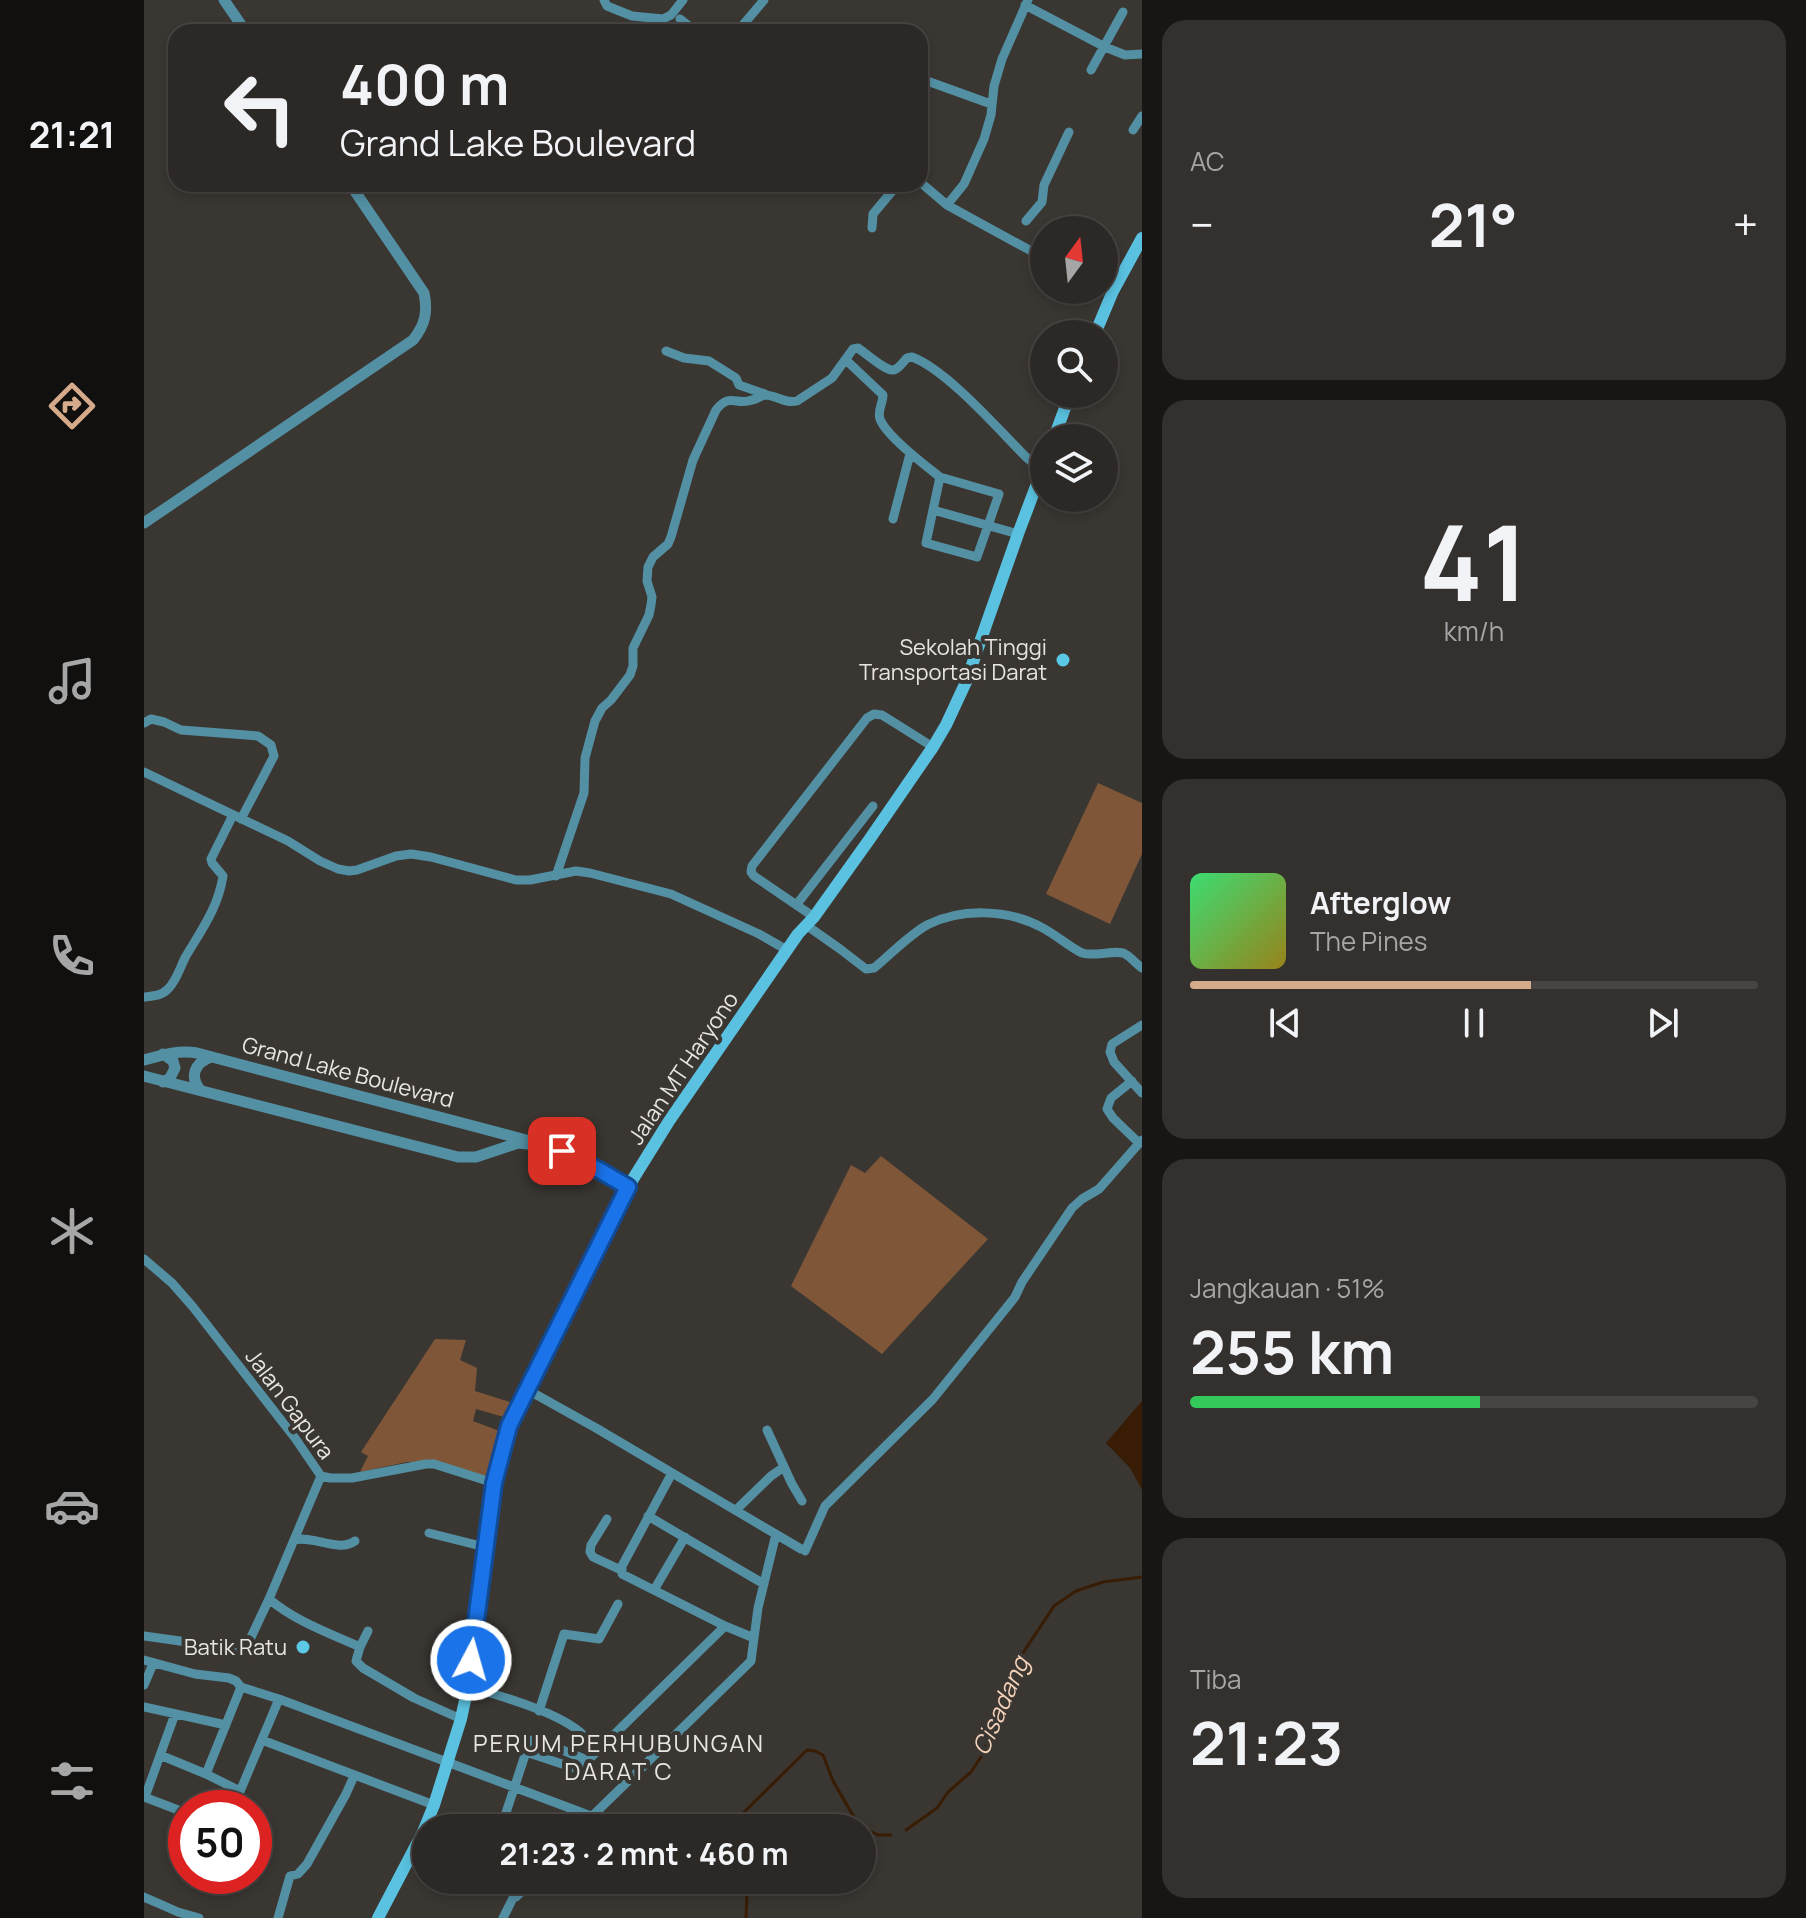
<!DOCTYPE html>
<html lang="id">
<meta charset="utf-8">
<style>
:root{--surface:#2c2826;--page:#34302e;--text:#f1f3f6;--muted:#a6a6a7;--line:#484443;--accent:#d6ab8b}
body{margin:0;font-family:Manrope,sans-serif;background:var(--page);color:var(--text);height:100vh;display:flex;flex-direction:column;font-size:30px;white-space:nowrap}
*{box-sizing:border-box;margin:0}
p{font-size:26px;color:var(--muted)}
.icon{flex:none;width:44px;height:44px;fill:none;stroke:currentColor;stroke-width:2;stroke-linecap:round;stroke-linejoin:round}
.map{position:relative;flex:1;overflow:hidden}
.details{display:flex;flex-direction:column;gap:20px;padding:20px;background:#181615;width:664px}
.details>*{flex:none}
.hud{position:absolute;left:24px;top:24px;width:760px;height:168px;border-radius:24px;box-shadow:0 4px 12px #0003,0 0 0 2px var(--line);background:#2c2826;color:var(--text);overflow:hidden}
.needle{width:52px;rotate:15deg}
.controls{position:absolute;left:886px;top:216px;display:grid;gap:16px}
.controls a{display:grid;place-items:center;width:88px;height:88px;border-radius:50%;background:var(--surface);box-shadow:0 4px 12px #0003,0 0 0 2px var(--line);font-size:40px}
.speed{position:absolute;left:24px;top:1790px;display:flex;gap:16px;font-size:40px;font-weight:700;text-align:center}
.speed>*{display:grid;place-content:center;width:104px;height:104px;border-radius:50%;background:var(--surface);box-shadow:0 4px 12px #0003,0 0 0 2px var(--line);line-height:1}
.speed .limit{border:12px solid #d22;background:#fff;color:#111}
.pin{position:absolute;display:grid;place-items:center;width:68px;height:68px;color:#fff;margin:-34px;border-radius:16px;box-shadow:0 4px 12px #0006}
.me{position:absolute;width:88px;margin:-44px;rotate:6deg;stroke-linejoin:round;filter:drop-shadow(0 0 6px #0008)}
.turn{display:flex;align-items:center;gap:28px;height:168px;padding:0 40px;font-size:36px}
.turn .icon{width:104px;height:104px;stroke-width:2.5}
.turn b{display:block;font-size:56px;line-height:68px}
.big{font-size:60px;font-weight:700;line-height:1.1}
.details .tile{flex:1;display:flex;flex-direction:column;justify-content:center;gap:12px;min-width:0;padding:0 28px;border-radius:24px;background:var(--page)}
.details .dial{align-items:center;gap:0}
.dial b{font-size:104px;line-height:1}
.song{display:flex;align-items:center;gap:24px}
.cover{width:96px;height:96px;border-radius:12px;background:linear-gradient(135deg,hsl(140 70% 55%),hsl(50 70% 35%))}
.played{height:8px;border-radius:4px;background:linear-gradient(90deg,var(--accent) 60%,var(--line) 60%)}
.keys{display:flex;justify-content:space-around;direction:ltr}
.heat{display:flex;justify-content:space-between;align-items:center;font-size:44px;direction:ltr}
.charge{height:12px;border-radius:6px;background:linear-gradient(90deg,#34c759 51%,var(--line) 0)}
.trip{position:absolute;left:268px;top:1814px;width:464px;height:80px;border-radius:40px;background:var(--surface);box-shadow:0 4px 12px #0003,0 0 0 2px var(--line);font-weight:700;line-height:80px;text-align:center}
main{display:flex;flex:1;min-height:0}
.dock{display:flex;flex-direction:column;width:144px;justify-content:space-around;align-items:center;background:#12100f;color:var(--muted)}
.dock .icon{width:56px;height:56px}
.dock .on{color:var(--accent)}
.dock b{font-size:36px;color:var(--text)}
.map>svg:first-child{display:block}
</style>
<main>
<nav class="dock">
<b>21:21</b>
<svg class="icon on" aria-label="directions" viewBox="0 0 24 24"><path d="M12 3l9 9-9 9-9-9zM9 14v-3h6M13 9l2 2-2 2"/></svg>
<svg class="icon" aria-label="music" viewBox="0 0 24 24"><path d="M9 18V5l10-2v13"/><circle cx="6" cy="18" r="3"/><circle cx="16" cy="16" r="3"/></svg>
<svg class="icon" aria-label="phone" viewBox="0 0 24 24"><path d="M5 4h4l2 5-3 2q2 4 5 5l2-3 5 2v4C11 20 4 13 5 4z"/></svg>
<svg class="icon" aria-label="climate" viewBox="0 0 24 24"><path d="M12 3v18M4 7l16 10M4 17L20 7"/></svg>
<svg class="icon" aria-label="car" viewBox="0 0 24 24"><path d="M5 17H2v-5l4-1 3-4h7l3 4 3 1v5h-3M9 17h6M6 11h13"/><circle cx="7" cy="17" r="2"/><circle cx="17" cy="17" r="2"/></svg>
<svg class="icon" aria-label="filters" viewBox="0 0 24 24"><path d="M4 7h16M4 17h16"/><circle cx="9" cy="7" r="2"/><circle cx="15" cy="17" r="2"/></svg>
</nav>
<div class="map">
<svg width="998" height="1918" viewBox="0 0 998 1918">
<rect width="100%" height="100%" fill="#3a3632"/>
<!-- green -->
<path fill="#7f5738" d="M954,783l44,20v51l-32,70 -64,-30z
M737,1156l107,83 -106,115 -91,-68 60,-121 14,8z
M291,1339l31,1 -6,20 17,8 -2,23 38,12 -9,14 -28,-8 -3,12 29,11 -13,45 -50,-15h-32l-47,10 8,-16 -7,-4z"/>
<!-- water -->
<path fill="#381d04" d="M998,1401v89l-12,-22 -24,-25z"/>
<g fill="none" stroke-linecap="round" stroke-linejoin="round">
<!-- stream -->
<path stroke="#381d04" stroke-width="3" d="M584,1828l79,-78 8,1 8,4 10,26 22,38 11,10 12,6h13
M762,1830l31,-22 11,-16 23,-20 12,-18 27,-63 9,-32 35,-53 22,-15 27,-9 39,-5
M597,1880l6,14 -1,24"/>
<!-- minor -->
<path stroke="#5390a3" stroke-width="9" d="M460,0l3,6 25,10 31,3 8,-4 12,-15
M881,5l80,42 20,8 17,-1
M536,19l17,13
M593,32l27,-32
M776,45l1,-1
M947,70l32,-58
M776,84l10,-2 61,22
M989,130l9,-14
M776,182l27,23 97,53
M803,205l17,-21 20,-45 7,-24 3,-29 8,-27 26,-59
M882,221l16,-19 2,-17 25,-53
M728,228l1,-14 25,-30
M522,351l18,7 25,3 27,17 3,7 26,9
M702,360l37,35c0,8 -6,16 -3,24 6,17 46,47 60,58l-7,33 85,24
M789,510l-7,33 51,14 22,-63 -59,-17
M749,519l17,-65
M0,723l7,-4 13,3 17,8 77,6 13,9 3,11 -33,63
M0,772l144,69 32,20 18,8 11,2 8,-1 39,-14 15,-2 20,3 85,23h14l46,-9 14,2 81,21 88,40 28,16
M412,876l28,-83 1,-35 10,-37 7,-13 9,-8 19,-25 3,-9v-18l16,-33 2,-10 1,-8 -5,-16 1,-14 5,-10 15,-13 3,-7 22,-77 23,-50c14,-18 20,-4 36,-10 6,-1 7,-4 13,-5 11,0 20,9 32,6l35,-23 21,-29 5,-1c7,5 27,22 34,22 6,0 11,-8 15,-12l5,-1c35,13 86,72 114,100l7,6 10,4
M653,904l76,-98
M670,917l-60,-41 -3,-4 1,-6 115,-148 7,-4 8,1 51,32
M662,925l34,24 26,20 8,-1c16,-13 35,-33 53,-43 34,-17 80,-16 114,2 14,7 27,19 41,26 13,4 35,-4 43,1 6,3 11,10 17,14
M0,997c9,-1 17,-1 24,-8 9,-9 12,-22 18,-33 16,-27 32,-48 37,-80l-11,-13 -1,-4 22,-44
M998,1025l-30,19 -2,8 4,10 28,31
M988,1081l-21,17 -4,11 6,9 26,25
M0,1259l28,24 21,24 102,131 26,38 9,2h22l74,-14h8l60,19
M382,1389l70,39 205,121
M623,1430l25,54 10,17
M528,1473l-50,93v8l103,52 29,12
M592,1510l35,-34 13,-9
M504,1516l116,68
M463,1519l-16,26 -1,7 3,5 28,13
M285,1533l56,14
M150,1540c20,-5 44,13 61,1
M661,1551l20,-45 108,-107 82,-102 7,-15 50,-74 10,-9 17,-10 43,-49
M510,1590l31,-53
M125,1599c26,22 60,34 91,48l-4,14 7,7 51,30 47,21
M0,1636l43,6 49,11 9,-3 24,-51 52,-123
M216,1647l8,-16
M0,1660l51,14 34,4 7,3 5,6 38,12 312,117
M0,1685l9,-21
M324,1686c32,10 87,25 112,46 6,6 12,12 18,18
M0,1707l82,18
M395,1711l25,-77 35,5 19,-35
M118,1740l172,65
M382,1752l2,-10 7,-3 52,21
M16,1755l46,19 34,17
M62,1774l35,-87
M0,1797l42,16
M1,1797l30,-83
M89,1808l46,-109
M357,1828l25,-76 48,16 7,-1 144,-141
M436,1828l171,-167 7,-53 18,-74
M0,1897l34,15 21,6
M372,1897l18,-17
M134,1918l12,-42 8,-2 9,-10 39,-70 8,-18
M359,1918l19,-38"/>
<!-- tertiary -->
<path stroke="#5390a3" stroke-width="11" d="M80,0l22,32
M0,523l269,-183c12,-15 15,-28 11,-47l-74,-109
M19,1054l10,7 2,7 -5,10 -7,4
M0,1060c18,-5 34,-10 53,-7l344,91 21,7 66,36
M0,1076l314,81h18l42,-14 10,1
M57,1091c-12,-14 -7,-28 10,-34"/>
<!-- secondary -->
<path stroke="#5ac2e0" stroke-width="12" d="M951,334l18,-43 29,-53
M910,438l16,-44
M234,1918l45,-86 11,-27 27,-86 7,-33 26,-203 15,-57 7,-17 112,-222 41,-66 129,-187 16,-17 55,-77 64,-93 13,-22 20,-43 52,-148 26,-69"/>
</g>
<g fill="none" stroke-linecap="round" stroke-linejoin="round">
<defs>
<path id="route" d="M327,1660l23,-177 15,-57 119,-239 -29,-17 -37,-19"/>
</defs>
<!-- route casing -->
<use href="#route" stroke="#114b97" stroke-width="20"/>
<!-- route -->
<use href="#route" stroke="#1a73e8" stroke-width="14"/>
</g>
<!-- markers -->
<g fill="#5bc8e6" stroke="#3a3632" stroke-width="3">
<circle cx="919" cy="660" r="8"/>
<circle cx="159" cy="1647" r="8"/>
</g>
<g text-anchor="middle" stroke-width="8" stroke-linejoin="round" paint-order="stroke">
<!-- poi labels -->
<g font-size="22" fill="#e8e5e3" stroke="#3a3632" text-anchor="end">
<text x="903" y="655">Sekolah Tinggi<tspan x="903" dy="25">Transportasi Darat</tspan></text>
<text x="143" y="1655">Batik Ratu</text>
</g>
<!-- street labels -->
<g font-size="22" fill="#e8e5e3" stroke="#3a3632">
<text transform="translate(539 1068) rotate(-56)" y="8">Jalan MT Haryono</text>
<text transform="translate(204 1072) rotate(15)" y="8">Grand Lake Boulevard</text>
<text transform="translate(146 1404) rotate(53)" y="8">Jalan Gapura</text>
</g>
<!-- water labels -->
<g font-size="24" font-style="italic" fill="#f3d2b9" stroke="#3a3632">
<text transform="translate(857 1706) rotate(-66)" y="8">Cisadang</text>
</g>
<!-- neighbourhood labels -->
<g font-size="24" letter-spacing="2" fill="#e8e5e3" stroke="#3a3632">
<text x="475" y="1752">PERUM PERHUBUNGAN<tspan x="475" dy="28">DARAT C</tspan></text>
</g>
</g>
</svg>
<div class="controls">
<a><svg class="needle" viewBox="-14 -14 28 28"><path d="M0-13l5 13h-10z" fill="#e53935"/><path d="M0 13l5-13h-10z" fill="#a6a6a7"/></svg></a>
<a><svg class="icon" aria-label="search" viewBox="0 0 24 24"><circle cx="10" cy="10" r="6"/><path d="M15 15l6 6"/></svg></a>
<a><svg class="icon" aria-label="layers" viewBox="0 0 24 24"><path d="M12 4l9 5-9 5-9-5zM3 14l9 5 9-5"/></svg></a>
</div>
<div class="speed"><div class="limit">50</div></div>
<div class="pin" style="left:418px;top:1151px;background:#d93025"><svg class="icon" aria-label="arrive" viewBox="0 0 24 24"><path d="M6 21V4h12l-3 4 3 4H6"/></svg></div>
<svg class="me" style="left:327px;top:1660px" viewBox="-20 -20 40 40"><circle r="17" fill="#1a73e8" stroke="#fff" stroke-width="3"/><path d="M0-11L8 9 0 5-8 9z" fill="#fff"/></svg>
<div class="trip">21:23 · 2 mnt · 460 m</div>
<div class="hud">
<div class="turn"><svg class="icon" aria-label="left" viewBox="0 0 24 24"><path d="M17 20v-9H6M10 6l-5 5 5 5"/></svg><div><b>400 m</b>Grand Lake Boulevard</div></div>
</div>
</div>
<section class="details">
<div class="tile"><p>AC</p>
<div class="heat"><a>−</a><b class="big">21°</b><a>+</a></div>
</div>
<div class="tile dial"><b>41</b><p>km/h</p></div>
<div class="tile">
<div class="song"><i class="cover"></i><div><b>Afterglow</b><p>The Pines</p></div></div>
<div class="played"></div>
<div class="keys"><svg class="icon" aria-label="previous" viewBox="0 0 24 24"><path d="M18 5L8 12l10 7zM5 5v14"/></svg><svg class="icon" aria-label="pause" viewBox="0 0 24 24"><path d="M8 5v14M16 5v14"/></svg><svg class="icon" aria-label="next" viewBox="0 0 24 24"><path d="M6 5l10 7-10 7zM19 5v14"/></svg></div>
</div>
<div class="tile"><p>Jangkauan · 51%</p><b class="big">255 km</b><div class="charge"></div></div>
<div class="tile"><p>Tiba</p><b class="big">21:23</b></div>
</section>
</main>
